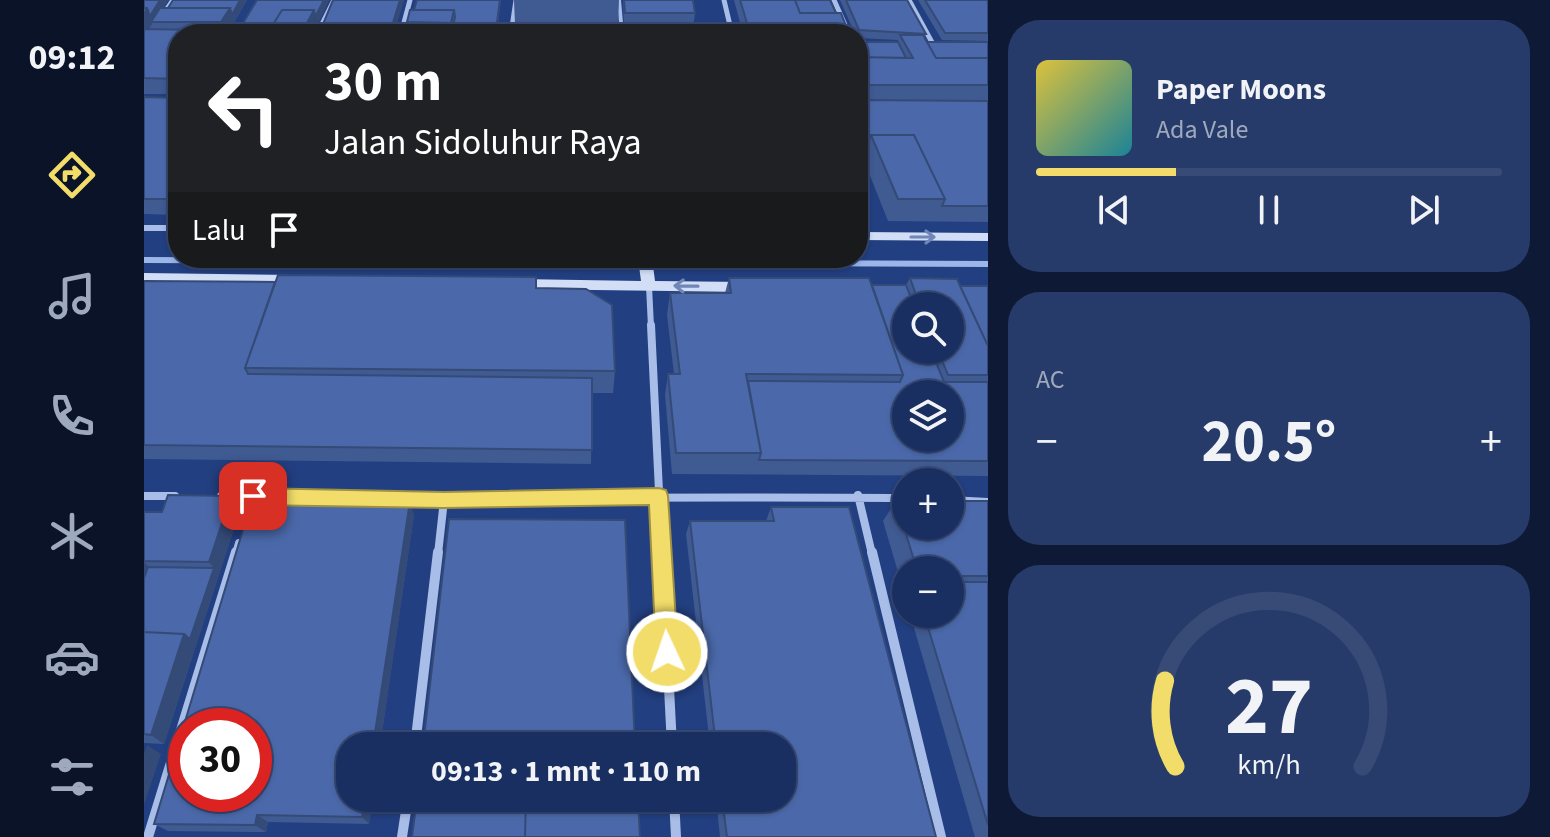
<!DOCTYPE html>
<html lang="id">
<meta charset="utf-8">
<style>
:root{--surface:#1a2f61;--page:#273b6a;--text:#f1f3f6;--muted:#9fa9bd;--line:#384a76;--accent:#f3dd6a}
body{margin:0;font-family:"Source Sans 3",sans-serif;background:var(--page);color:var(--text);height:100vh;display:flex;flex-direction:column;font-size:30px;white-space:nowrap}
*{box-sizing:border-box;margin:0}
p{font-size:26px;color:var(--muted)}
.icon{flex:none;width:44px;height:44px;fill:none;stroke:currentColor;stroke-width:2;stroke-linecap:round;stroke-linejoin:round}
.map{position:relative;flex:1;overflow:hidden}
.drawer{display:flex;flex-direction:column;gap:20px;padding:20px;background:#0e1a35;width:562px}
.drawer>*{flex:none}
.hud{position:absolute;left:24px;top:24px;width:700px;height:244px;border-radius:32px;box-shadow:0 2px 6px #0004,0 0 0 2px var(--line);background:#202124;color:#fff;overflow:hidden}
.buttons{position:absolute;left:748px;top:292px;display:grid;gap:16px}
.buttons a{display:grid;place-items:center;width:72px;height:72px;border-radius:50%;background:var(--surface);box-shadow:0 2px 6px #0004,0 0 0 2px var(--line);font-size:40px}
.speed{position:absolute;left:24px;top:708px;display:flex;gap:16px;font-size:40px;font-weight:700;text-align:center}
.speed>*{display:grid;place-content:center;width:104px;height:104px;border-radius:50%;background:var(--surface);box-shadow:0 2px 6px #0004,0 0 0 2px var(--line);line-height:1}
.speed .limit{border:12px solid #d22;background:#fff;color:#111}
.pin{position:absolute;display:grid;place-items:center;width:68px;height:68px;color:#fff;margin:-34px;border-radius:16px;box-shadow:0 4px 12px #0006}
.me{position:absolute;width:88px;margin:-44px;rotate:357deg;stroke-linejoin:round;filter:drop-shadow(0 0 6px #0008)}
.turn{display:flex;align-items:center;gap:28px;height:168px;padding:0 24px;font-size:36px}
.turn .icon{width:104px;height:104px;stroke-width:2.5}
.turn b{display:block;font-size:56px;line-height:68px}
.then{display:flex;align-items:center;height:76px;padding:0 24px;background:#0003;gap:16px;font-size:30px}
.big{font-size:60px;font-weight:700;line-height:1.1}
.drawer .widget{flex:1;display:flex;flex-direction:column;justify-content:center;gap:12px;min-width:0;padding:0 28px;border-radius:32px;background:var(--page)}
.drawer .dial{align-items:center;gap:0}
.dial svg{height:208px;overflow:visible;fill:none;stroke:var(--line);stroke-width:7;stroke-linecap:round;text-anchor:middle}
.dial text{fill:var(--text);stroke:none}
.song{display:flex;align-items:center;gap:24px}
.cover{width:96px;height:96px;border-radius:12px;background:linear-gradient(135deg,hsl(50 70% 55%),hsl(190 70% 35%))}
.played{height:8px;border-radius:4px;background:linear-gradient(90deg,var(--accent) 30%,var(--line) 30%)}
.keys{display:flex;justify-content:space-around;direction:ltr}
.heat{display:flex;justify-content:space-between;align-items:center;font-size:44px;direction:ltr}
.trip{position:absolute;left:192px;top:732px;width:460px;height:80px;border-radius:32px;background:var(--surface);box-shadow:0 2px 6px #0004,0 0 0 2px var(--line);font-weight:700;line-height:80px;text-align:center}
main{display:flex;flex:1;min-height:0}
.tab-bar{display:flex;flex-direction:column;width:144px;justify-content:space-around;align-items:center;background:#0a1327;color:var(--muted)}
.tab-bar .icon{width:56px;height:56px}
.tab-bar .active{color:var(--accent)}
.tab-bar b{font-size:36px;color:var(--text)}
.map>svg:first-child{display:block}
</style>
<main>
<nav class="tab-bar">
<b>09:12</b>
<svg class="icon active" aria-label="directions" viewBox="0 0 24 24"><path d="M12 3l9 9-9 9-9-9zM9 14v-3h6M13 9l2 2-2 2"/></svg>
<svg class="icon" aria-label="music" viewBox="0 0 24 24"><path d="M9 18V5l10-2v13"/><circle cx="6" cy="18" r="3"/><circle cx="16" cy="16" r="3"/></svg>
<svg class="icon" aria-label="phone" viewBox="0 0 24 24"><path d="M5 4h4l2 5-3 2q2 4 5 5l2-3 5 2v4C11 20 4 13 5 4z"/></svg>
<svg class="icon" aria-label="climate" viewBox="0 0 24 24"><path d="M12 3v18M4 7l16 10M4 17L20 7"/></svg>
<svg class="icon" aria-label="car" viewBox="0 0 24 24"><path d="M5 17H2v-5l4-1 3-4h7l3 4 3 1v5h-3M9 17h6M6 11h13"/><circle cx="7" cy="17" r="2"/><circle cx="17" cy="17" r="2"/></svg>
<svg class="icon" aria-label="filters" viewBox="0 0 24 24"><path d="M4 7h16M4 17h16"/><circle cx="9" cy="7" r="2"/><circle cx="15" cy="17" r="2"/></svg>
</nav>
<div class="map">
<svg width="844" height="837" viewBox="0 0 844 837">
<rect width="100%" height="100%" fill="#223f81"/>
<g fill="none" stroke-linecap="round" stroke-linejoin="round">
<!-- stream -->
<path fill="#9cb6e9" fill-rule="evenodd" d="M0,257l844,4v6l-844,-4z"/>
<!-- lane -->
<path stroke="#a8bde7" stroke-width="4" d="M475,0l3,34"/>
<!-- street-far3 -->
<path stroke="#a8bde7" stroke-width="5" d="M580,0l8,34
M690,0l15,34
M765,0l25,46
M18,16l11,-16
M173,34l17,-34
M257,34l9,-34
M367,34l5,-34"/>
<!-- street-far2 -->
<path stroke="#a8bde7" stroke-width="6" d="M0,228h34
M505,286l2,41"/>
<!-- street-far1 -->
<path stroke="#a8bde7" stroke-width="8" d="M507,325l11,229
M714,495l14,59
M0,496h31
M77,496c228,4 457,0 685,2
M806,500l38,2
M92,554l3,-11
M294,554l6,-54"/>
<!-- street -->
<path stroke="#a8bde7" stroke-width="10" d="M518,552l10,194
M728,552l69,285
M271,746l23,-194
M530,798l2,39
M4,837l88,-285
M258,837l6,-39"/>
<!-- secondary -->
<path fill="#d2ddf6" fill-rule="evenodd" d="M714,232l130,1v8l-130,-1z
M494,258h14l3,23 91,1 7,5 -7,5 -228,-3 -7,-5 7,-5 123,2z
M0,273l150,2 7,5 -7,5 -150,-2z"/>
</g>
<!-- wall -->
<path fill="#405a92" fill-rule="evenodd" d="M0,0h24l-5,8 84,-8 -17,30h9l18,-30h72l-16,34h-135v60h-34z
M189,0h71l-10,31h15l-2,-9 3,-12h4l3,-10h84l-4,32h106v2h-290l2,-4 7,1z
M370,0h105l-1,25 -103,-1z
M479,0h70l2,13 -2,15 -69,-1z
M590,0h96l6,13 10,13 -2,8h-101z
M696,0h67l19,34 -2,4 3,4h61v59l-130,-1v-58h40v-2l-40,-2v-4h-3z
M774,0h69l1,2v39l-46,-1z
M0,97l34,1v117l-34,-1z
M714,100l130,1v121l-100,-1 -25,-63h-5z
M392,277l1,11 78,83 -2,22h-21l-1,71 -447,-5v-178l131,1z
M585,278l143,7h34l4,-7 50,8h28v190l-316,-2 -7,-79 3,-21h6l-7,-59 3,-22h55zM762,306h44v44h-44z
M87,496l9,14 -76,234 -20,-1v-231h18z
M752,501h92v336h-13l-65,-223h40v-44h-44v29l-23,-78z
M627,507l165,330h-216l-4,-39h66v-52h-72l-24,-212 4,-13h76z
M270,515l-34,231h-30v52h23l-4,26 -101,-2 -2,10 -98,-1 -14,-7z"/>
<!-- shaded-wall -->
<path fill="#344a77" d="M16,0h8l-15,23 -2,-1 1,2 -8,12v-24l3,-4z
M96,0h7l-13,23 -2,-8z
M180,0h5l-16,34h-3l-3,-11 7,-13z
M256,0h4l-10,34h-2l-1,-5z
M86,8l4,15 -6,11h-2l-5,-12z
M34,192v14l-4,-7z
M87,496l9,14 -44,135 -6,-6 24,-71 -5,-6z
M266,501l4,14 -34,231h-7z
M0,562l10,11 -10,28z
M40,634l12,11 -32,99 -13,-9z
M3,745l14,9 -17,51v-51z
M221,798h8l-4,26 -7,-7z
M113,815l11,7 -2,10 -11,-7z"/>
<!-- building -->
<path fill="#4b69aa" stroke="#344a77" stroke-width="2" fill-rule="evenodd" d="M0,0h16l-10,16 -3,-8h-3z
M29,0h67l-8,15 -2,-7h-62z
M113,0h67l-9,17 -1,-7h-32l-8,13 3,7h-38z
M189,0h67l-9,29h-70z
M273,0h83l-4,30h-44l3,-13 -1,-7h-40z
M480,0h69l2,13h-70z
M596,0h55l5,13h41l5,13 -42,-2 -57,-1z
M651,0h35l6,13h-36z
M702,0h61l19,34 -67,-4z
M781,0h62l1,2v31h-43z
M16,8h70l-9,14h-70z
M138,10h32l-7,13h-33z
M266,10h44l-3,13 -44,-1z
M0,29l56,1 -2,4h-20v45l-34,-1z
M76,30h42l-2,4h-43z
M171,30l288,2v2h-290z
M756,35h23l13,23h52v27h-130v-28l55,1z
M714,42h40l8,16 -48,-1z
M783,42h61v16h-52z
M0,97l34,1v94l-4,7h-30z
M714,100l130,1v105h-46l3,-7 -31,-64h-43l-3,7h-10z
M727,135h43l31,64h-47z
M134,275l258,2v11l50,1 26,16 3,66 -370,-3z
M585,278h140l34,97 -157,-1 15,79h-85l-8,-79h12l-10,-81h61z
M766,278l47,1 31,67v29h-40l-10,-25h12v-44h-30z
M0,281l131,1 -30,86 3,6 344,4v72l-448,-5z
M728,285h34l8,21h-8v44h25l13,32h44v79l-229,-1 2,-7 -13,-72 152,1 3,-7zM762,394h44v44h-44z
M816,286h28v60z
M24,495l63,1 -22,66 -65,-1v-49h18z
M108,500l158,1 -37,245h-23v52h15l-3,19 -105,-2 -2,10 -101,-1zM42,726h68v68h-68z
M752,501h10v25h44v-25h38v75h-38v-6h-33z
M627,507h78l87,330h-209l-5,-39h60v-52h-66l-26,-225h84z
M305,519l176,1 10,226h-212z
M4,567l66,1 -24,71 -6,-5 -40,-2v-54z
M806,582h38v243l-64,-211h26z
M0,632l40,2 -33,101 -7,-1z
M273,798h109l-1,39h-113z
M382,798h112l2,39h-115z"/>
<!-- one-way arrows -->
<defs><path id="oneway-shaft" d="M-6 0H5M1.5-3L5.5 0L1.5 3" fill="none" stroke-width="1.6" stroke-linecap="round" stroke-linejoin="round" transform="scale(2)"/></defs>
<g stroke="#7186b6">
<use href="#oneway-shaft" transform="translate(779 237)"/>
<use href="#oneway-shaft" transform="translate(542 286) rotate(-179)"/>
</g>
<!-- route -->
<path fill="#f3dd6a" stroke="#9e9045" stroke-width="2" d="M109,488l191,4 215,-4 7,2 2,6 10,156 -3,8 -8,3 -8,-3 -3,-8 -7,-147 -205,3 -191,-3 -7,-3 -3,-6 3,-5z"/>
</svg>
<div class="buttons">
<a><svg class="icon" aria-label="search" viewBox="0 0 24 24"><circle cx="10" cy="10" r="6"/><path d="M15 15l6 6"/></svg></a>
<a><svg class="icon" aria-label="layers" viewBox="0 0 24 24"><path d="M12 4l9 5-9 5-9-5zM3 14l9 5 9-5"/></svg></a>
<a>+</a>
<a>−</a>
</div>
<div class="speed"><div class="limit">30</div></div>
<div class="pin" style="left:109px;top:496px;background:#d93025"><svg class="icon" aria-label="arrive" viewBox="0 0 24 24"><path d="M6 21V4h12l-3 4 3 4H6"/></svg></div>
<svg class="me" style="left:523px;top:652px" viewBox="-20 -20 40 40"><circle r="17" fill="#f3dd6a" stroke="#fff" stroke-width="3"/><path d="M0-11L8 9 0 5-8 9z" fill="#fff"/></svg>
<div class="trip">09:13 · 1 mnt · 110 m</div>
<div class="hud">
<div class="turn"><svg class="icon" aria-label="left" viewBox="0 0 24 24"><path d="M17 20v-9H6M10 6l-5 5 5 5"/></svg><div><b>30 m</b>Jalan Sidoluhur Raya</div></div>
<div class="then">Lalu<svg class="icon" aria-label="arrive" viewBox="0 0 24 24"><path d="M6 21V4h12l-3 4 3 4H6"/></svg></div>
</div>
</div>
<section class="drawer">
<div class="widget">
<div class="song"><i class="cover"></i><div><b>Paper Moons</b><p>Ada Vale</p></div></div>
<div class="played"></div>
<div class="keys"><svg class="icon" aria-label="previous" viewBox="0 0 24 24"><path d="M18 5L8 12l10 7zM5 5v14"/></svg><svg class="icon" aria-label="pause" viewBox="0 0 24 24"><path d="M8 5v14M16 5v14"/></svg><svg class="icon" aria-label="next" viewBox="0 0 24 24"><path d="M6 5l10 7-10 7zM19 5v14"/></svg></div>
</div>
<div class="widget"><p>AC</p>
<div class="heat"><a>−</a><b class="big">20.5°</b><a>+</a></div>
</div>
<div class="widget dial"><svg viewBox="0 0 100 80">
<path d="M14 69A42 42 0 1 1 86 69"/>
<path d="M14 69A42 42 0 0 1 10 36" stroke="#f3dd6a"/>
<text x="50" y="56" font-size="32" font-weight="700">27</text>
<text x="50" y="72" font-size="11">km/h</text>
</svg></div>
</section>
</main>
